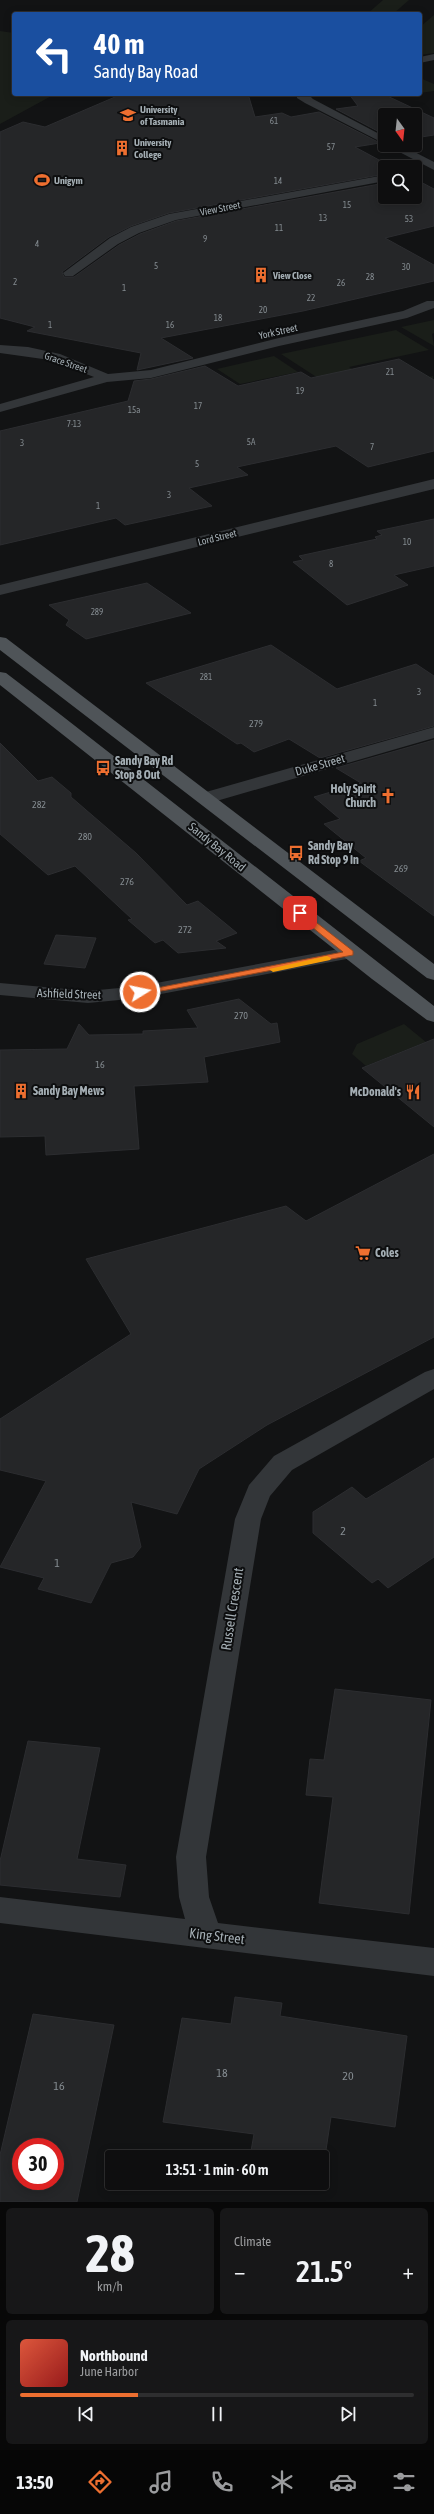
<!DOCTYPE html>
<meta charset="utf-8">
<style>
:root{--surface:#0e0e0f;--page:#171718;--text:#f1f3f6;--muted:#9b9c9e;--line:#2e2e2f;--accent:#ee6f30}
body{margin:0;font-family:"Asap Condensed",sans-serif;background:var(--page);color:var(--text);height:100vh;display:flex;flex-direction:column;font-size:15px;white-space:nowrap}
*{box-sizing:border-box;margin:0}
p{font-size:13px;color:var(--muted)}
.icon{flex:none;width:22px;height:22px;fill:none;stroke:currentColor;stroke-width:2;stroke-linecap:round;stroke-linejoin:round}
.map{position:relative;height:2202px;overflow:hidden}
.sheet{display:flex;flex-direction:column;gap:6px;padding:6px;background:#080808;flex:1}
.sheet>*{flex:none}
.banner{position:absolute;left:12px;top:12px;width:410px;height:84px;border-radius:4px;box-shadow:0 2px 10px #0003,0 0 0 1px var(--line);background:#1a4fa0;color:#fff;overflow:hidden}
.needle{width:26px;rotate:165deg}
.tools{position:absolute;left:378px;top:108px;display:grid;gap:8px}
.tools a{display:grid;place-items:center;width:44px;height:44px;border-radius:4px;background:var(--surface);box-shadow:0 2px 10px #0003,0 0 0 1px var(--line);font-size:20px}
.speed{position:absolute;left:12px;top:2138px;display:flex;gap:8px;font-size:20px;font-weight:700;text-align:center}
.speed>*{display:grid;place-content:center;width:52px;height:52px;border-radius:50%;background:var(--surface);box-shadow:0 2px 10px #0003,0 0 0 1px var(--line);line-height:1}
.speed .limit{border:6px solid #d22;background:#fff;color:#111}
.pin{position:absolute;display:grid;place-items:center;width:34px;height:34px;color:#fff;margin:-17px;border-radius:8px;box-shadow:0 2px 6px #0006}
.me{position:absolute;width:44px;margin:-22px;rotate:80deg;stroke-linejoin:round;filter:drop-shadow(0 0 3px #0008)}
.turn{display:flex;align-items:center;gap:14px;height:84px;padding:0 16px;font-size:18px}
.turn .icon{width:52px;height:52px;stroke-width:2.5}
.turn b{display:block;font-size:28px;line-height:34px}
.big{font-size:30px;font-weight:600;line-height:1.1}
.sheet .widget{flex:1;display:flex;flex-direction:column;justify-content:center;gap:6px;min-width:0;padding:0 14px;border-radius:6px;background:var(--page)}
.sheet .dial{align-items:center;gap:0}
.dial b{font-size:52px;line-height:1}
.song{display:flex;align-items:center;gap:12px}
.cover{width:48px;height:48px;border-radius:6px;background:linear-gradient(135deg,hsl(10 70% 55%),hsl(0 70% 35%))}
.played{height:4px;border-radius:2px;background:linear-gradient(90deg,var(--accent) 30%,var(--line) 30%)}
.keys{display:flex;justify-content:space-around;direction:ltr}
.heat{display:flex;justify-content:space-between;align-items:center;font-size:22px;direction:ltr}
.sheet .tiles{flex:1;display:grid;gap:6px;grid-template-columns:1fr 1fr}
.widget:last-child{grid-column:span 2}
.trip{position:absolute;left:105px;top:2150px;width:224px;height:40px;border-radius:4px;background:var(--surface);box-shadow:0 2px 10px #0003,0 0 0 1px var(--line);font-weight:600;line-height:40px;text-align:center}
.tab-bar{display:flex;height:64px;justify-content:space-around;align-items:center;background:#060606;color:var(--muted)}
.tab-bar .icon{width:28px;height:28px}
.tab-bar .active{color:var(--accent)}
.tab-bar b{font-size:18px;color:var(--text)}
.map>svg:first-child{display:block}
</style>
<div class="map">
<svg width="434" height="2202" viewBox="0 0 434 2202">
<rect width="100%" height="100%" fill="#121314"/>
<!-- green -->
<path fill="#1a1e19" d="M383,0h26l-16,14h-26z
M434,15v38l-14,2v-28z
M0,31l14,2v61h41l-55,30z
M420,78l14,6v7l-14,2z
M434,320v13l-2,1 2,12 -33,-19z
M396,330l33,20 -80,17 33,21 51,-12 1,11 -76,17 -77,-50z
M274,356l24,16 -58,12 -23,-15z
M404,1024l22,18 -60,24 -14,-12 5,-10z"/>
<!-- building -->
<path fill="#252628" stroke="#2c2d30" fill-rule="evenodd" d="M122,94h126l7,23 27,-4 9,4 28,-5 61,31 -25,4 37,20h-7v7l-216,39 -38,13 -22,11 -47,35 2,5h10l45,-32 21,-11 36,-13 209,-38v14h30v-18l19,10v37l-49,12 49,27v16l-131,30 -142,27 32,20 -56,12 4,-17 -114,-22 8,-4 -35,-9v-186l23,-10 22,5z
M349,94h34l51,24v17l-19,3v-23h-30v20l-49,-26 22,-3z
M399,359l35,21v71l-66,16 -32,-21 -99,21 11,8 -59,13 23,18 -87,19 -9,-7 -116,27v-114l128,-30 6,-20 17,-2 54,-13 33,20 63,-14 10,6z
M434,519v47l-40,9 14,10 -61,20 -54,-43 10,-2 -4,-4 78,-17 -2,-2 7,-2 -5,-4z
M147,583l44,30 -105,26 -20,-14 3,-5 -20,-15z
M271,645l66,44 79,-25 18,12v50l-114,32 -31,-19 -35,13 -13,-9 -4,1 -91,-61z
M434,740v176l-75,-55 7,-3 -42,-34 16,-5 -26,-22 47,-14 -25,-15z
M0,743l38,38 14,-4 19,16v4l65,56 51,52 11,-4 39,32 -21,8 10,7 -48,5 -15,-13 -8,3 -27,-23 4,-1 -57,-53 -27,9 -48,-41z
M56,935l40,3 -11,30 -41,-4z
M239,999l32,25 6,-1 3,19 -76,15 4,25 -74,4 5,63 -93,6 -1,-19 -45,1v-87l67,-1 12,-25 10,11 54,-1v-3l55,-3 -11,-18z
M434,1039v88l-72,-59z
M434,1154v183l-167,88 -68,44 -22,45 -46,-12 10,45 -8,10 -22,6 -20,40 -53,-14 6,-11 -44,-11 46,-86 -46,-11v-51l131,-85 -45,-75 200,-53 20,15z
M434,1458v99l-46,31 -10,-9 -6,4 -59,-50v-21l39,-25 14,12z
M335,1689l96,11 -22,214 -90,-11 14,-106 -27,-2 4,-36 14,1z
M28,1741l72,7 -23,111 49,6 -6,32 -120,-12v-24z
M235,1997l47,6 -2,13 127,20 -12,91 -64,-10 -7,46 -2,-6h-36l-35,-6 3,-17 -91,-12 19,-104 49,6z
M33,2014l81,11 -37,177h-77v-47zM21,2147h34v34h-34z"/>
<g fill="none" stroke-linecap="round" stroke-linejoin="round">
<!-- minor -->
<path fill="#333639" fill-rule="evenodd" d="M434,54v6l-14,3v-6z
M297,94h11l5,5 72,38v7l-80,-41 -8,-5z
M386,145h15l33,17v8z
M385,175v6l-209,39 -37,13 -21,11 -45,32h-8l-2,-3 47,-35 21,-11 38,-13z
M427,301h7v7l-27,10 -128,28 -128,32 -44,4 -107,30v-8l94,-27 -44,-17 -50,-7v-8l28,2 32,7 48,20 43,-4 128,-32 124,-27z
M434,479v10l-434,106v-10z
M434,727v11l-221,64h-14l-2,-4 2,-4z
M350,947l7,2 3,4 -3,4 -217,41 -52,5 -88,-8v-12l88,8 52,-5z
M434,1369v20l-142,81 -22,26 -9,23 -55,338 3,40 9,26 216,25v28l-434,-53v-26l185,22 -6,-22 -3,-40 59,-338 14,-34 25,-29 151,-84z"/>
<!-- major -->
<path fill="#4f5458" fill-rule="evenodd" d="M0,637l6,1 428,326v16l-7,-2 -427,-328z
M0,672l6,1 55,42 373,291v16l-7,-2 -55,-41 -372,-294z"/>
</g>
<!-- route -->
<path fill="#ee6f30" stroke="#9b481f" d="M297,912h6l50,39v4l-213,40 -4,-3 207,-40 -46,-37z"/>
<!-- slow -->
<path fill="#f59e0b" d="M327,956l4,2 -1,2 -57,12 -4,-3z"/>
<!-- icons -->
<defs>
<symbol id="university-bare" viewBox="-9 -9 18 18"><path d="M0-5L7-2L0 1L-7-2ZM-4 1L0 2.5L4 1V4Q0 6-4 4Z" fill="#ee6f30" stroke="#0d0e0f" stroke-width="2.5" paint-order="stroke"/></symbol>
<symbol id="building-bare" viewBox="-9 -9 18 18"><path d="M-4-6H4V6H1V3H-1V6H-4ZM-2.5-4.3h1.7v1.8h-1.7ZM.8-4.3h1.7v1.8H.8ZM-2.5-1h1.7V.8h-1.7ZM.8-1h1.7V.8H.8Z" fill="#ee6f30" stroke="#0d0e0f" stroke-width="2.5" paint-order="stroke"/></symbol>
<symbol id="stadium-bare" viewBox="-9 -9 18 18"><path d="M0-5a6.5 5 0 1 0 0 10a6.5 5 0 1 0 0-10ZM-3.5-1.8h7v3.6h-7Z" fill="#ee6f30" stroke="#0d0e0f" stroke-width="2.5" paint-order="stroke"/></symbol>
<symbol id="bus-bare" viewBox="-9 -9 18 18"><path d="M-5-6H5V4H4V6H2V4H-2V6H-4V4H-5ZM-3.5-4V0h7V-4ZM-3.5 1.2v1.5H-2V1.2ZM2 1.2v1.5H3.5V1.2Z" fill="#ee6f30" stroke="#0d0e0f" stroke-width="2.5" paint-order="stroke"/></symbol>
<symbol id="church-bare" viewBox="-9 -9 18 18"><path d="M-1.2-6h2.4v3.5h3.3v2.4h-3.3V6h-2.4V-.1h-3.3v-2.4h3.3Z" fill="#ee6f30" stroke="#0d0e0f" stroke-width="2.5" paint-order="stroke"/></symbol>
<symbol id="restaurant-bare" viewBox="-9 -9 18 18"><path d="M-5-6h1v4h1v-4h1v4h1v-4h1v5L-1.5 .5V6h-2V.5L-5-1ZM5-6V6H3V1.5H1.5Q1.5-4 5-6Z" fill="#ee6f30" stroke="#0d0e0f" stroke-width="2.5" paint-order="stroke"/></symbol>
<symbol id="supermarket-bare" viewBox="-9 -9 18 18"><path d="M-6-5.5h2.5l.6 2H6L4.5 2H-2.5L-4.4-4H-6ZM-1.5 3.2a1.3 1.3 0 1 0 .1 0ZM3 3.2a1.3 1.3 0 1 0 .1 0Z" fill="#ee6f30" stroke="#0d0e0f" stroke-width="2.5" paint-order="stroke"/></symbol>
</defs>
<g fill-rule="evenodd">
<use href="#university-bare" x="117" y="104" width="22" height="22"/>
<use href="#building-bare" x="111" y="137" width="22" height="22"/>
<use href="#stadium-bare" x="31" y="169" width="22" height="22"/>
<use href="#building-bare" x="250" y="264" width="22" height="22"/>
<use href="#bus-bare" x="92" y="757" width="22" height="22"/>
<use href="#church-bare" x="377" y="785" width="22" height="22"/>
<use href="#bus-bare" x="285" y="842" width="22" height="22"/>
<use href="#building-bare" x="10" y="1080" width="22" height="22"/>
<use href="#restaurant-bare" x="402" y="1081" width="22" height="22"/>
<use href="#supermarket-bare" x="352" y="1242" width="22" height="22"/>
</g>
<g text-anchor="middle" stroke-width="4" stroke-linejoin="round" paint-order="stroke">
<!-- far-number labels -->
<g font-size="9" fill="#848b90">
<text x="274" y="124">61</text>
<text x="331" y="150">57</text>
<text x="278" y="184">14</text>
<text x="347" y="208">15</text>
<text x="323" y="221">13</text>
<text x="409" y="222">53</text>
<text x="279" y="231">11</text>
<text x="205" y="242">9</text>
<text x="37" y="247">4</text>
<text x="156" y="269">5</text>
<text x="406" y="270">30</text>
<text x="370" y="280">28</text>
<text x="15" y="285">2</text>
<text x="341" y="286">26</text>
<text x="124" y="291">1</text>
<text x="311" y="301">22</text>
<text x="263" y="313">20</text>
<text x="218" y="321">18</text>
<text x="50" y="328">1</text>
<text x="170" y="328">16</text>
<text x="390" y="375">21</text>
<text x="300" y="394">19</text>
<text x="198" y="409">17</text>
<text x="134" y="413">15a</text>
<text x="74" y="427">7-13</text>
<text x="251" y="445">5A</text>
<text x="22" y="446">3</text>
<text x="372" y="450">7</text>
<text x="197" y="467">5</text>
<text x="169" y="498">3</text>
<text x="98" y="509">1</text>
<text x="407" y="545">10</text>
<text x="331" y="567">8</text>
<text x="97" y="615">289</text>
<text x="206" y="680">281</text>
<text x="419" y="695">3</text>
<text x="375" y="706">1</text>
</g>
<!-- far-poi labels -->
<g font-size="10" font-weight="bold" fill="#a4aeb4" stroke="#0d0e0f" text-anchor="start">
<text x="140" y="113">University<tspan x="140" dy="12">of Tasmania</tspan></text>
<text x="134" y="146">University<tspan x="134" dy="12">College</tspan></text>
<text x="54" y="184">Unigym</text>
<text x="273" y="279">View Close</text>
</g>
<!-- far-street labels -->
<g font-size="10" fill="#a4aeb4" stroke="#0d0e0f">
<text transform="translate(220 208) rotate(-11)" y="4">View Street</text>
<text transform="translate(278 331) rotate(-13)" y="4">York Street</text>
<text transform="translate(66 362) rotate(19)" y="4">Grace Street</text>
<text transform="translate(217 537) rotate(-14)" y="4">Lord Street</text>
</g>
<!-- number labels -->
<g font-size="10" fill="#848b90">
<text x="256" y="727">279</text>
<text x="39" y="808">282</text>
<text x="85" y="840">280</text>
<text x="401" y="872">269</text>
<text x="127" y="885">276</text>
<text x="185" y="933">272</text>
<text x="241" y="1019">270</text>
<text x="100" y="1068">16</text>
</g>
<!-- poi labels -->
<g font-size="12" font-weight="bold" fill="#a4aeb4" stroke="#0d0e0f" text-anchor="start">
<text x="115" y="765">Sandy Bay Rd<tspan x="115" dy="14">Stop 8 Out</tspan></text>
<text x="376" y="793" text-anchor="end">Holy Spirit<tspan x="376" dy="14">Church</tspan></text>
<text x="308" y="850">Sandy Bay<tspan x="308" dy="14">Rd Stop 9 In</tspan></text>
<text x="33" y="1095">Sandy Bay Mews</text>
<text x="401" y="1096" text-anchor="end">McDonald's</text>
<text x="375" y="1257">Coles</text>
</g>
<!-- street labels -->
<g font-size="12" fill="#a4aeb4" stroke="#0d0e0f">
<text transform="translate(320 765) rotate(-16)" y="4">Duke Street</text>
<text transform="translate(217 847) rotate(39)" y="4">Sandy Bay Road</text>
<text transform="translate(69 994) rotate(2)" y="4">Ashfield Street</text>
</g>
<!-- near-number labels -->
<g font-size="12" fill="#848b90">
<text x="343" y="1535">2</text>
<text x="57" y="1567">1</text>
<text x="222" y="2077">18</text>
<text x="348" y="2080">20</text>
<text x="59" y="2090">16</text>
</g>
<!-- near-street labels -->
<g font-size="14" fill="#a4aeb4" stroke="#0d0e0f">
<text transform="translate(232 1609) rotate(-81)" y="5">Russell Crescent</text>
<text transform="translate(217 1936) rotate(7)" y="5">King Street</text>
</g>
</g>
</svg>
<div class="tools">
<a><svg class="needle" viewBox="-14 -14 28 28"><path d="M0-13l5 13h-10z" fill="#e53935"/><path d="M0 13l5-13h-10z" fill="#9b9c9e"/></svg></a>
<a><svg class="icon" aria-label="search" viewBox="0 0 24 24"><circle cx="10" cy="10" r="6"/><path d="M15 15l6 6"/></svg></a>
</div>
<div class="speed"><div class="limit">30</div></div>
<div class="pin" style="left:300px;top:913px;background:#d93025"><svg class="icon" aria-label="arrive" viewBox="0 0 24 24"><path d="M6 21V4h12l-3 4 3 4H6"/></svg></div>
<svg class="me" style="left:140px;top:992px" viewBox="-20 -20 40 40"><circle r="17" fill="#ee6f30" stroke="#fff" stroke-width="3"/><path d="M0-11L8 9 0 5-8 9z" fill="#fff"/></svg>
<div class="trip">13:51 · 1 min · 60 m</div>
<div class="banner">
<div class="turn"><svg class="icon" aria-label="left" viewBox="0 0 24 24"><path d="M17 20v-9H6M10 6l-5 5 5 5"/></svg><div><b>40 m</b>Sandy Bay Road</div></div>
</div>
</div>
<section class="sheet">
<div class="tiles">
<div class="widget dial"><b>28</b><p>km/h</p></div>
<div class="widget"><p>Climate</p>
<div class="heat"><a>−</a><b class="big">21.5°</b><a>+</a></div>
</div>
<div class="widget">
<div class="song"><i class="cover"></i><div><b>Northbound</b><p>June Harbor</p></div></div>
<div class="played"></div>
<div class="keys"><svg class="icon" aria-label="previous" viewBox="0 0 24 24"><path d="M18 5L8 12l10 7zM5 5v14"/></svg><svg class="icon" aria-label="pause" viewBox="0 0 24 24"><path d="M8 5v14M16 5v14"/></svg><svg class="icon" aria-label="next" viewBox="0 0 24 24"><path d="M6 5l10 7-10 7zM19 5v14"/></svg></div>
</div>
</div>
</section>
<nav class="tab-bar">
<b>13:50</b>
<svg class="icon active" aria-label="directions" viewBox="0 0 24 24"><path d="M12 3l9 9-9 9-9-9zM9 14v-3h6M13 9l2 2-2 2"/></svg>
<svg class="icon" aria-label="music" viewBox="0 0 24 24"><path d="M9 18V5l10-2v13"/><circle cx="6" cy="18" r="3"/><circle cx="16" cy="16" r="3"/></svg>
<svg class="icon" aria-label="phone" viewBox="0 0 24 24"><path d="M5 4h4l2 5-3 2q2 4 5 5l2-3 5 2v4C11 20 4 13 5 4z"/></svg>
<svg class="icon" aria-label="climate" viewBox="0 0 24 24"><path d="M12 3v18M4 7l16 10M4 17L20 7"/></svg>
<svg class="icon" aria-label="car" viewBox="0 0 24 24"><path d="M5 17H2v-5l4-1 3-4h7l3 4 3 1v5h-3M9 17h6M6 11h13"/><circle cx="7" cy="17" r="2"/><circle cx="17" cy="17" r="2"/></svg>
<svg class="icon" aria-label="filters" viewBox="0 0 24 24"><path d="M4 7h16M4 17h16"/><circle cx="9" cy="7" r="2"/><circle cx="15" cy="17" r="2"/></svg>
</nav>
